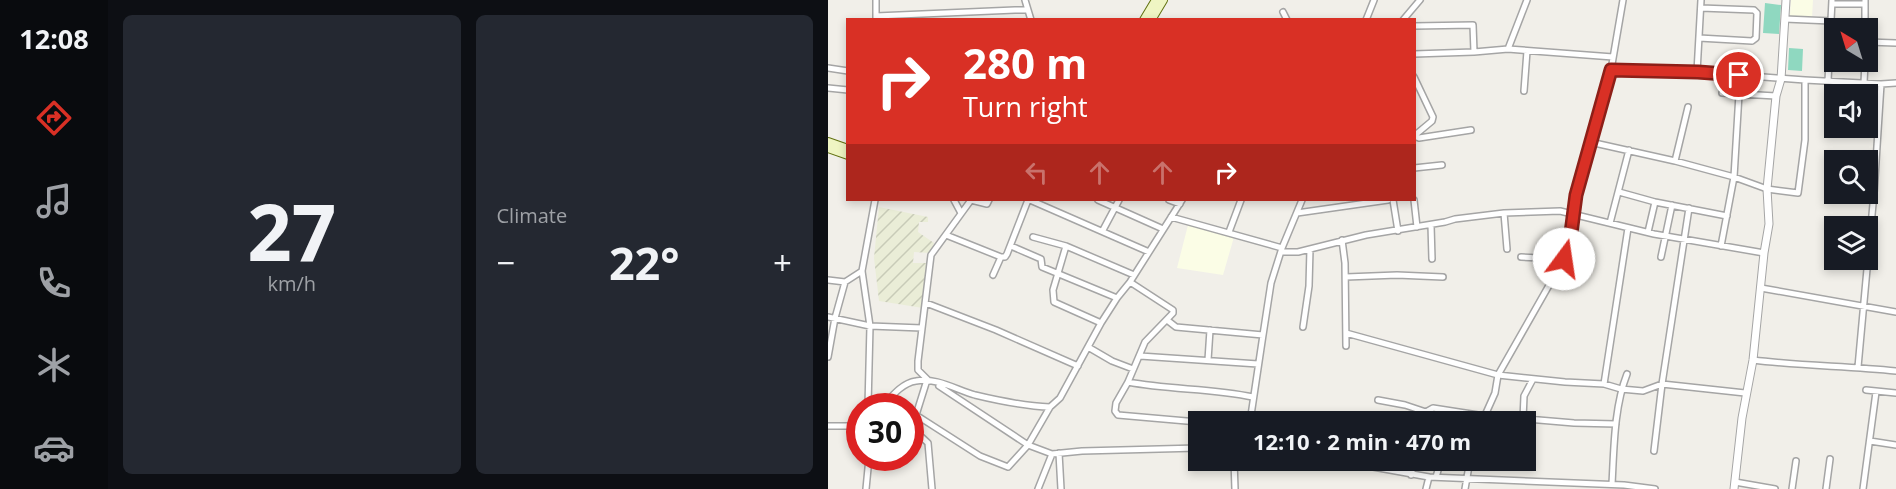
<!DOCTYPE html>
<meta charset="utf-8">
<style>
:root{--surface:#171b24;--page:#242831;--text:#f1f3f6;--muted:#9ea1a6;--accent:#d93025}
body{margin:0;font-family:"Open Sans",sans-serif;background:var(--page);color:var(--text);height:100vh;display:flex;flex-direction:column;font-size:22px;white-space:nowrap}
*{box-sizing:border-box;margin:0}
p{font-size:20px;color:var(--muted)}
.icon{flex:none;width:33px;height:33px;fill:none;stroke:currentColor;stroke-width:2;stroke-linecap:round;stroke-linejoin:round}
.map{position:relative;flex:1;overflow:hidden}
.panel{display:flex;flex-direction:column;gap:15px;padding:15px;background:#0d0f14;width:720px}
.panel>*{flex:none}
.hud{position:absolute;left:18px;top:18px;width:570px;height:183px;border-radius:0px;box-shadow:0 3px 9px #0003;background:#d93025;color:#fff;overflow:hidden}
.needle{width:39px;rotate:322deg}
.controls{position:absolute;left:996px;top:18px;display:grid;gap:12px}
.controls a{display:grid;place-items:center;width:54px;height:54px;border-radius:0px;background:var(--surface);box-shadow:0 3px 9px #0003;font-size:30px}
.speed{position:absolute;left:18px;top:393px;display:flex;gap:12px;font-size:30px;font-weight:700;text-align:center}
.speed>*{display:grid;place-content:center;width:78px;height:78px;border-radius:50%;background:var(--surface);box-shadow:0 3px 9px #0003;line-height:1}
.speed .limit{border:9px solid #d22;background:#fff;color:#111}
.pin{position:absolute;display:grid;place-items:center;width:51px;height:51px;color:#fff;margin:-26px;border:3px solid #fff;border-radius:50%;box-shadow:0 2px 6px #0007}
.me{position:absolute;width:66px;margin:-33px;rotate:14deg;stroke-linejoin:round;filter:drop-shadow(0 0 4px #0008)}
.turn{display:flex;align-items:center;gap:21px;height:126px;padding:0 18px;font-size:27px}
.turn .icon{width:78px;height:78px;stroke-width:2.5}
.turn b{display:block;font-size:42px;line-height:51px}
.lanes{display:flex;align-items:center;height:57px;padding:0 18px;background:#0003;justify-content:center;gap:30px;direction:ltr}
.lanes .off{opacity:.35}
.big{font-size:45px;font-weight:700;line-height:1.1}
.panel .widget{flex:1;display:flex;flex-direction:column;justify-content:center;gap:9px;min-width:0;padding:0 21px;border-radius:9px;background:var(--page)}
.panel .dial{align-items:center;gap:0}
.dial b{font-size:78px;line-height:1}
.heat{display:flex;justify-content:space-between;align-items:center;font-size:33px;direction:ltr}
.panel .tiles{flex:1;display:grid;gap:15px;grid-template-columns:repeat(2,1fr)}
.trip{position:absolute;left:360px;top:411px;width:348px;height:60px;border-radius:0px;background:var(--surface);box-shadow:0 3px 9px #0003;font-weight:700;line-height:60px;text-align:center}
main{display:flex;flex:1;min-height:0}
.menu{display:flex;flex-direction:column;width:108px;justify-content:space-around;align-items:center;background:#090b0e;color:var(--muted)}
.menu .icon{width:42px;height:42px}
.menu .selected{color:var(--accent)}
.menu b{font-size:27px;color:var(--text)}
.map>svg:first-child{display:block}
</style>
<main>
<nav class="menu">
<b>12:08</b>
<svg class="icon selected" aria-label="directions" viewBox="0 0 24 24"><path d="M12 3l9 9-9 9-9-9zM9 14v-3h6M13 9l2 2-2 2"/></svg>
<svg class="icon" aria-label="music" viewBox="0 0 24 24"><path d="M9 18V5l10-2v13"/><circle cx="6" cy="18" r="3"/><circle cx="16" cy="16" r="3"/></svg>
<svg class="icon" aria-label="phone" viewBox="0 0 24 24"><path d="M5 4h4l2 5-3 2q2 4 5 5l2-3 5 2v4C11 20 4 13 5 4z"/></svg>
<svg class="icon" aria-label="climate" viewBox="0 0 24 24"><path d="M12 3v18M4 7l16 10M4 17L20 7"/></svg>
<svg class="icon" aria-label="car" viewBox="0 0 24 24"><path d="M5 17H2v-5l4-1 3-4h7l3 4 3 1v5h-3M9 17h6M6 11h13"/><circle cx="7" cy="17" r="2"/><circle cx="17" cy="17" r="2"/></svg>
</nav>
<section class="panel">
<div class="tiles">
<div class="widget dial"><b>27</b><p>km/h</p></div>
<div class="widget"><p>Climate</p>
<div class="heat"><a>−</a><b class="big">22°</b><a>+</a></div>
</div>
</div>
</section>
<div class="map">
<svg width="1068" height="489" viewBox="0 0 1068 489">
<defs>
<pattern id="farmland-furrows" width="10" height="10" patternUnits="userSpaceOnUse" patternTransform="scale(1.5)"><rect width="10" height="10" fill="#eaedd7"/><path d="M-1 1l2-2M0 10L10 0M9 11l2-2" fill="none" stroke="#c8cbb8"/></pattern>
</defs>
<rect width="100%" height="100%" fill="#f1efe9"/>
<!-- education -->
<path fill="#fbfde6" d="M963,0h22l-1,18 -22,-2z
M360,225l46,12 -11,38 -46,-7z"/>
<!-- farmland -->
<path fill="url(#farmland-furrows)" d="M51,207l49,10v5h-9l-1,10 16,11 -4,10 -16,-1 -1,11h13l-3,45 -44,-7 -5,-43z"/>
<!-- pitch -->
<path fill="#8fd8c0" d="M937,3l16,2 -2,29 -16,-1z
M961,48l14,1 -1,22 -14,-1z"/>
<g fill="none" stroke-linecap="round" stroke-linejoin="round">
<defs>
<path id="minor" d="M197,0l3,10
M1037,0v28
M1004,4h33
M455,12l4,8
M48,16l139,-6h13l3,10
M48,18v-18
M957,19l46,2
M538,20l8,-20
M575,20l17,-20
M586,26l59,-1 1,27
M871,38l53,3 4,-3 1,-25 -3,-3 -53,-2
M1040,42l28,1
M680,49l19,-49
M586,54l60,-2 34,-3 105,8
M0,68l20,3
M783,70l86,2 108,8 76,4 15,-1
M869,72l4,-72
M586,77l19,40 -1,4 -18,15
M1000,81l4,-81
M1036,83l1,-21
M0,88l20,2
M696,91l3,-40
M894,93l54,3
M586,136l5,2 52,-8
M762,142l85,19 59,16 33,12 31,4 7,-53v-60
M847,161l13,-54
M586,168l28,-3
M791,192l36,10 72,14
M126,200l7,13
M202,200l119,52
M270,200l65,29
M341,200l11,4
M565,200l5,31
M586,200l3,27
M469,213l91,-13
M676,213l3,36
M343,217l111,31
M782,223l19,-73
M603,225l1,34
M275,230l16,-30
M401,232l12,-32
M820,232l7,-30
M118,235l55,22 -8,18
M205,237l33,9 68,29
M514,240l3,23 1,83
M183,246l30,13 1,8 75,31
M238,246l-13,44 1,12 47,21
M893,246l13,-69 5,-83
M453,252h17l68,-17 79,-13 10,-3 49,-6 56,-2 94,23 110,19
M173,257h4l2,-3 21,-54
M693,257l43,2
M833,257l11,-52
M518,277l51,-2 46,2
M0,280l17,2 17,-11
M302,282l43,28v3l-28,29 -17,40 -12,21 -1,8 3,4 80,7
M933,288l135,24
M98,303l70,27 82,36
M0,317l42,9 52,2
M339,320l9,7 87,8 -13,87
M475,327l6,-41 1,-37
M518,333l152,42 67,7 39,2 17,5 22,2 19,-7 83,9
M435,335l8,-52 11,-35 20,-48
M260,347l24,14 21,8
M312,356l118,8
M0,357l7,-39 10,-36
M380,360l2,-30
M925,360c48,6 95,6 143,11
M1030,367l16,-174 7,-109
M99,380l-11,35 -2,15 14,13 4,46
M101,381l-11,-11v-9l13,-106 40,-55 16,4 2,-4
M300,382c41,8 84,6 125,15
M776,384l24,-156
M111,386l89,59 24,9
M1038,390l30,3
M550,400l27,5 21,7 7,-4 45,7 96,8 42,1
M40,406l2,-80 -8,-55 13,-71
M55,406c9,-10 19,-23 33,-25 20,-4 41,9 59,14 25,6 49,11 75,12l10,-9 41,-75 16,-25 13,-16 52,-82
M88,415l64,41 28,11 20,-22 22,-38
M695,419l1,-23 9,-17
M654,422l13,-29 3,-18 66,-116 7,-26 5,-38 35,-125 12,-70
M0,426h32
M1042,441l26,4
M826,451l8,-67 27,-176
M231,453l2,36
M406,460l1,29
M506,460l95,17 195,8 31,4
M583,475l4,-15
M608,477l5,-17
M907,482l40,7
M784,484c2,-35 2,-77 15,-110
M38,489l3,-31
M210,489l14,-35 30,-3 116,-3
M598,489l3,-12
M637,489l5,-29
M964,489l4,-28
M998,489l4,-30
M1035,489l13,-97"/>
<path id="tertiary" d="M906,489l8,-71 11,-58 11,-107 5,-29 -2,-35 9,-93 5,-17 5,-79"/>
<path id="secondary" d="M316,20l12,-20
M323,20l12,-20
M0,142l20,7
M0,148l20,7"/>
</defs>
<!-- minor casing -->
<use href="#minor" stroke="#a5a5a5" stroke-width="8"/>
<!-- tertiary casing -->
<use href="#tertiary" stroke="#a5a5a5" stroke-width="9"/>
<!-- secondary casing -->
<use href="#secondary" stroke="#617110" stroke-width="10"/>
<!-- minor -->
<use href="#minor" stroke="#fff" stroke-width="5"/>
<!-- tertiary -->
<use href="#tertiary" stroke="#fff" stroke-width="7"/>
<!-- secondary -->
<use href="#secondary" stroke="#eff5c3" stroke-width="8"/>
</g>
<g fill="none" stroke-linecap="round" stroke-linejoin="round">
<defs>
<path id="route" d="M736,259l7,-26 5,-38 35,-125 87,2 41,3"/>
</defs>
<!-- route casing -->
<use href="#route" stroke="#8d1f18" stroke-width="15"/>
<!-- route -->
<use href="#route" stroke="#d93025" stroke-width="10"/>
</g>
</svg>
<div class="controls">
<a><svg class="needle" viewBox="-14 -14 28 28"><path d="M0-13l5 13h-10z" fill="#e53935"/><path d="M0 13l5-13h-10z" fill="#9ea1a6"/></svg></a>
<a><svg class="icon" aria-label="sound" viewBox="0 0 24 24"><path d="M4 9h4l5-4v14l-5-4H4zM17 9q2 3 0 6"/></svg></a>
<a><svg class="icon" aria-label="search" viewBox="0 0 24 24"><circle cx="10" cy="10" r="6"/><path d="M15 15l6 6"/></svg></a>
<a><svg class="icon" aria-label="layers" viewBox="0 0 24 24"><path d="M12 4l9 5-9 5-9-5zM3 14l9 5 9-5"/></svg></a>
</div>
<div class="speed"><div class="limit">30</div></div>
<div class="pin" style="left:911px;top:75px;background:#d93025"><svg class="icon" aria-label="arrive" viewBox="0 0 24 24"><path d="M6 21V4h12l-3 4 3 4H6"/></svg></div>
<svg class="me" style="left:736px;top:259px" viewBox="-20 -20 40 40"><circle r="19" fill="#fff"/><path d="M0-13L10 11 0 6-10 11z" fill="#d93025"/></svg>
<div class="trip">12:10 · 2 min · 470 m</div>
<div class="hud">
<div class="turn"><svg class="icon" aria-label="right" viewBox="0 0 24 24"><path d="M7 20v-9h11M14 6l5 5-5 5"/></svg><div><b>280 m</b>Turn right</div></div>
<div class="lanes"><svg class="icon off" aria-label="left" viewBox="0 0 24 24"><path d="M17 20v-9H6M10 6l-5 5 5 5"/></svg><svg class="icon off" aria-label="ahead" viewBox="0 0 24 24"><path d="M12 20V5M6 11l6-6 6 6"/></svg><svg class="icon off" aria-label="ahead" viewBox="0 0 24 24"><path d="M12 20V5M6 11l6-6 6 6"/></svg><svg class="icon" aria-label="right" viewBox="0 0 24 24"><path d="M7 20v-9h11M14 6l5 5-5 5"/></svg></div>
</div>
</div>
</main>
